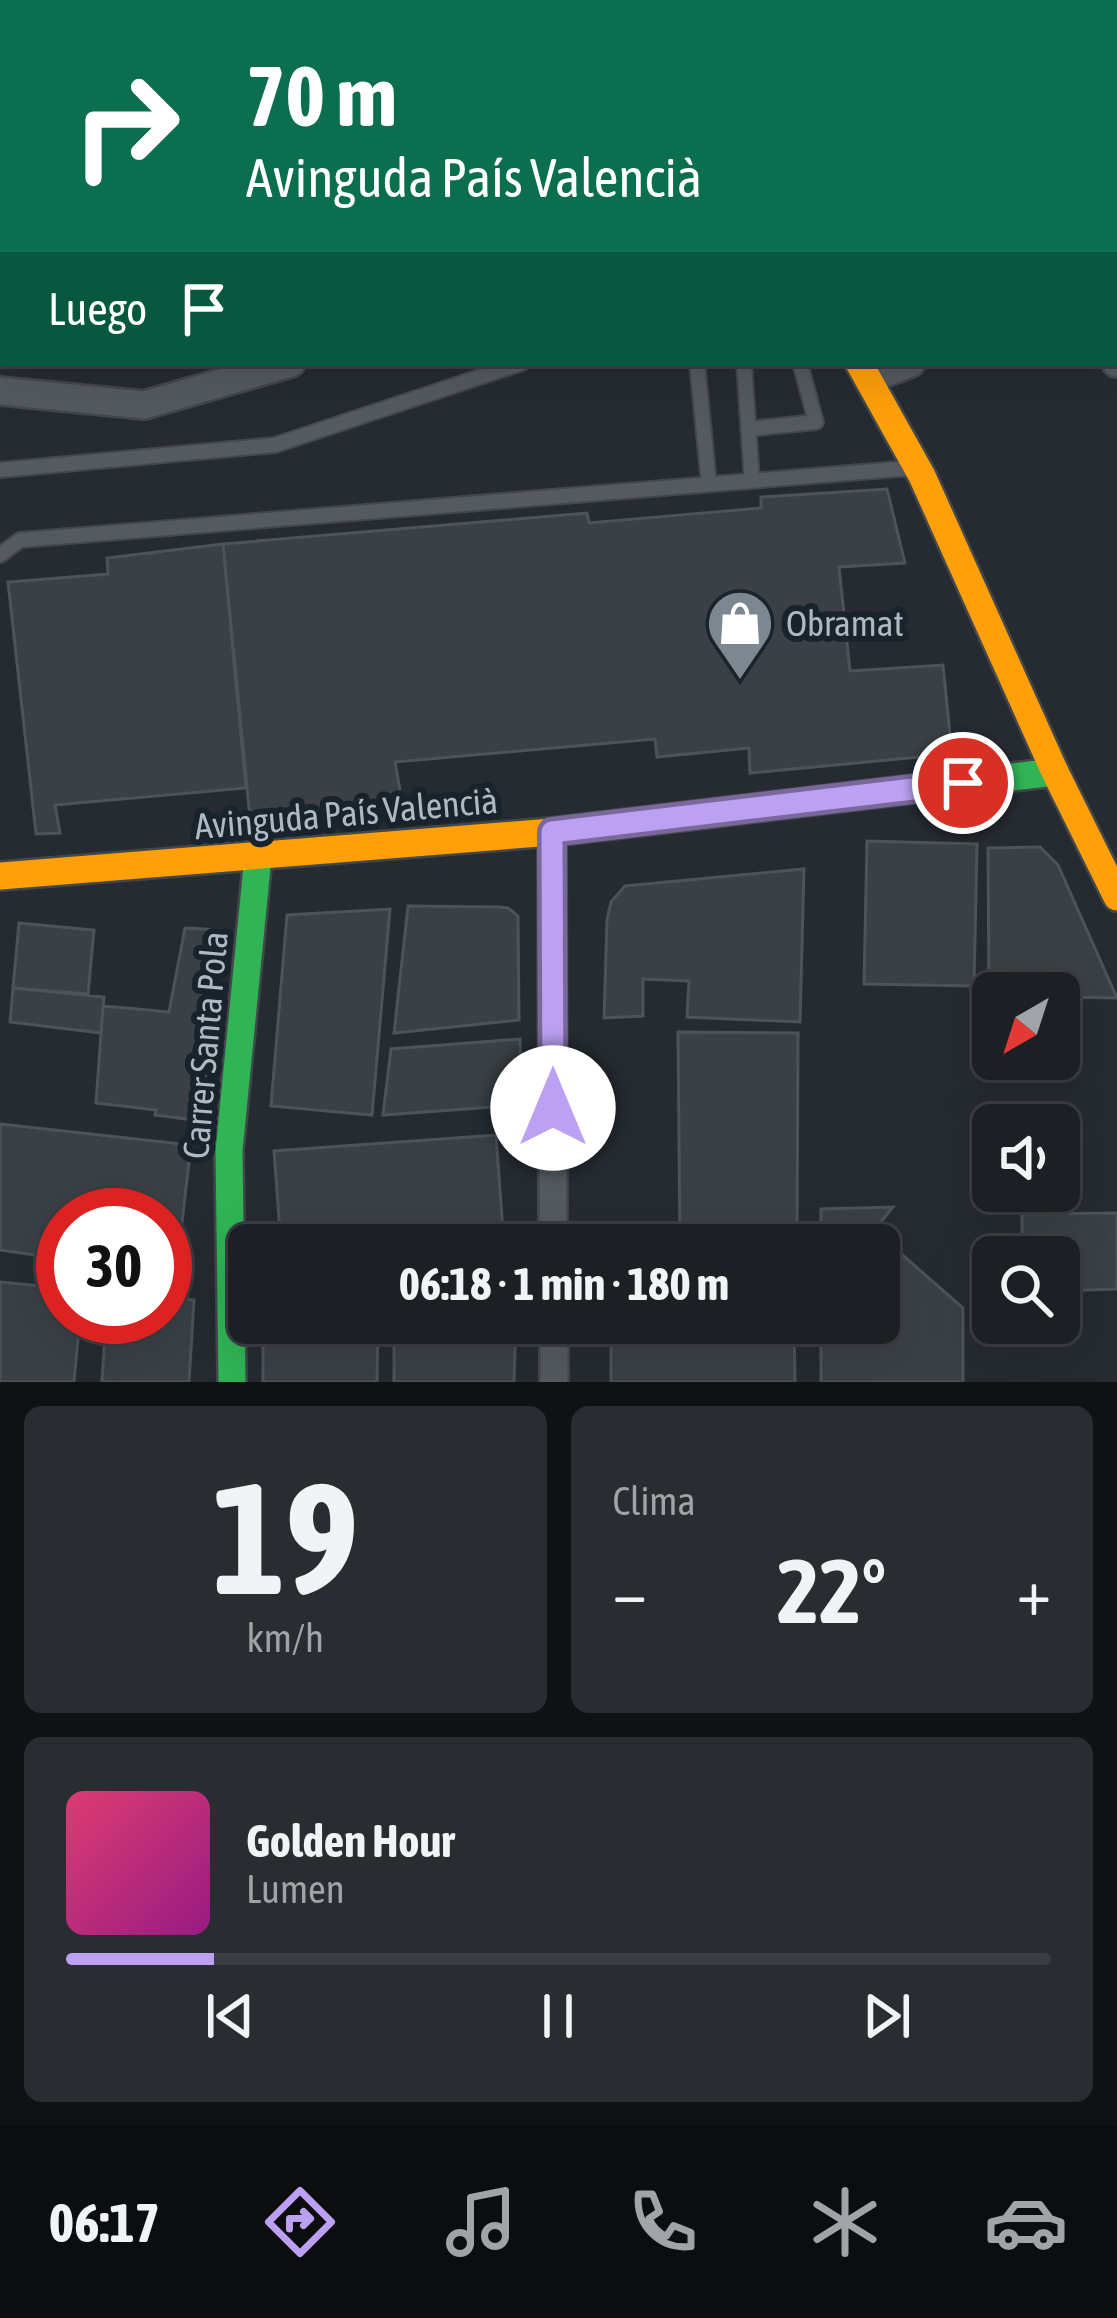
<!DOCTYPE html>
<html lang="es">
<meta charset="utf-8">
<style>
:root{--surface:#1c2025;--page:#292d32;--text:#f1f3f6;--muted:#a0a3a7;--line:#3a3e42;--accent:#bca0f2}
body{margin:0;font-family:"Asap Condensed",sans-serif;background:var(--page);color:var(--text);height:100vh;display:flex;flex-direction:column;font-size:45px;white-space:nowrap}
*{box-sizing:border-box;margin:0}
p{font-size:39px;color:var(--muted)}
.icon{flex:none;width:66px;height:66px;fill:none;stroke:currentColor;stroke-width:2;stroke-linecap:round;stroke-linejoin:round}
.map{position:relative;height:1382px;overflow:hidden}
.panel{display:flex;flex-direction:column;gap:24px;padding:24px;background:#0f1214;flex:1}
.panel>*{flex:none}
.hud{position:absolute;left:0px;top:0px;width:1119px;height:366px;box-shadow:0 12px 48px #0002,0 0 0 3px var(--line);background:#0b6e4f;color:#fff;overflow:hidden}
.needle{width:78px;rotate:219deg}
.buttons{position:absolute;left:972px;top:972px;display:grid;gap:24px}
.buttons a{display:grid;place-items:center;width:108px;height:108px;border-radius:18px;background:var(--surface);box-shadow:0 12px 48px #0002,0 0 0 3px var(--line);font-size:60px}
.speed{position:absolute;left:36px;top:1188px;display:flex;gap:24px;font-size:60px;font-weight:700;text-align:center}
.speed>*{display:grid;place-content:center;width:156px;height:156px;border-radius:50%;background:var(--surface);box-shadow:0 12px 48px #0002,0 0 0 3px var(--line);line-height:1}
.speed .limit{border:18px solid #d22;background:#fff;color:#111}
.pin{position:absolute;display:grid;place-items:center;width:102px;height:102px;color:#fff;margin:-51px;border:6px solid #fff;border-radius:50%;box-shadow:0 3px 12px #0007}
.me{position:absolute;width:132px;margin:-66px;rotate:0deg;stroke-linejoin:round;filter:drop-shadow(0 0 9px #0008)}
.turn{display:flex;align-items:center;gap:42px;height:252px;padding:0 48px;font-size:54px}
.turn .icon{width:156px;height:156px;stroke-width:2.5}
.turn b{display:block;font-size:84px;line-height:102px}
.then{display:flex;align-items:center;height:114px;padding:0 48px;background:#0003;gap:24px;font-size:45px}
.big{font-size:90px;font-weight:700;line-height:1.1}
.panel .tile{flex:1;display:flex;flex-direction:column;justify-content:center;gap:18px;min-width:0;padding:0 42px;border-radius:18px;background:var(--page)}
.panel .dial{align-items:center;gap:0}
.dial b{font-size:156px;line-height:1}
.song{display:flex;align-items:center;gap:36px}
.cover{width:144px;height:144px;border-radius:18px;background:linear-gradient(135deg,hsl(340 70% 55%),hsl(310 70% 35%))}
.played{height:12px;border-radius:6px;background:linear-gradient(90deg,var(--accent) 15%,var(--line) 15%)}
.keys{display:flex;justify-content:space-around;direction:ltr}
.heat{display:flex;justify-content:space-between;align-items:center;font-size:66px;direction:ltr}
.panel .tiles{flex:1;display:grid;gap:24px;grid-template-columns:1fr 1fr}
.tile:last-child{grid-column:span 2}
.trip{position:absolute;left:228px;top:1224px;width:672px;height:120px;border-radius:18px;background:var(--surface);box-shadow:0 12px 48px #0002,0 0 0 3px var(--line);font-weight:700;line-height:120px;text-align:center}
.tabs{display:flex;height:192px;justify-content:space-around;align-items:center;background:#0b0d0f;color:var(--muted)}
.tabs .icon{width:84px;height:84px}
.tabs .current{color:var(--accent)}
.tabs b{font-size:54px;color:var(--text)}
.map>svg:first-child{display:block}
</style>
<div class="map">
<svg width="1117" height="1382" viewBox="0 0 1117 1382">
<rect width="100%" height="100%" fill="#252b31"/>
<!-- building -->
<path fill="#3a4045" stroke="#4c535a" stroke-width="3" d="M887,489l18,74 -66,4 11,104 93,-6 9,89 -202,19 -1,-25 -92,9 -2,-18 -260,23 8,45 -153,11 -27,-274 364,-31 2,10 172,-15v-11z
M223,544l23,244 -191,17 5,28 -24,1 -28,-252 100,-8 -1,-16z
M867,841l110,3 -3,142 -110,-2z
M1040,847l18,18 59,133 -58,-1v-4l-70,2 -1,-147z
M804,869l-4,153 -113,-5 2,-36 -46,-2v37l-39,2 3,-98 4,-18 14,-16z
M408,906l91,1 9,1 10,8 1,104 -125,13z
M390,909l-18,206 -101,-9 16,-191z
M19,923l75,7 -6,64 -75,-6z
M185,928l36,2 -20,191 -46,-6 1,-5 -60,-7 7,-97 66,6z
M13,988l91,9 -3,36 -91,-11z
M678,1032l120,1 -1,212h-117z
M520,1039l2,66 -139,10 8,-66z
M0,1124l191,21 -15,129 -11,-1v-58h-102v44l-63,-9z
M496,1135l8,110h-223l-7,-94z
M893,1207l-19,23 89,78v74h-142v-59h58v-78h-58v-36z
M1117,1213v76l-58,2v-34h-37v-43z
M0,1282l63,6v29h17l-6,65h-74z
M165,1298l29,2 -5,82h-87l4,-65h59z
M263,1323h115l-1,59h-114z
M516,1323l-2,59h-120v-58z
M611,1323h183l1,59h-184z"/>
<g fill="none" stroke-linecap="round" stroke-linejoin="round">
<defs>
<path id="lane" d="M697,363l12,121
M744,363l8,118
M748,429l68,-7 -16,-59
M0,470l275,-25 247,-82
M0,555l20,-15 891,-72"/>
<path id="street" d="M1116,308l1,1
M1116,363h1
M869,379l42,-16
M0,391l144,14 147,-42
M552,832l1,413
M554,1323v59"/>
<path id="fast" d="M674,0l7,3
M801,0l8,3
M414,3l1,-3
M688,816l367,-44
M232,1382l-3,-231 29,-294"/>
<path id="slow" d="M1116,162h1
M1116,236h1
M1116,279l1,1
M859,363l63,113 133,296 62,125
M0,876l552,-44 136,-16"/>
<path id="jam" d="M471,0l7,3
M576,0l7,3
M0,283l3,1"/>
</defs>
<!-- lane casing -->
<use href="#lane" stroke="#42474c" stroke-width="18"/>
<!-- street casing -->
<use href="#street" stroke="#42474c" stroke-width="32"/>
<!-- fast casing -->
<use href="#fast" stroke="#42474c" stroke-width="32"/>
<!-- slow casing -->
<use href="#slow" stroke="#42474c" stroke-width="32"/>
<!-- jam casing -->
<use href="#jam" stroke="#42474c" stroke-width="32"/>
<!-- lane -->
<use href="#lane" stroke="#545a60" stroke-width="14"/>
<!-- street -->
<use href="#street" stroke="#545a60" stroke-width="27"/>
<!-- fast -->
<use href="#fast" stroke="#30b455" stroke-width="27"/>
<!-- slow -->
<use href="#slow" stroke="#ff9f0a" stroke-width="27"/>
<!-- jam -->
<use href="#jam" stroke="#e5322d" stroke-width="27"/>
</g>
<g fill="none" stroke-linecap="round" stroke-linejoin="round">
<defs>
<path id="route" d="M553,1108l-1,-276 411,-49"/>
</defs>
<!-- route casing -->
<use href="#route" stroke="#7a689d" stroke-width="30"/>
<!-- route -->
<use href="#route" stroke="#bca0f2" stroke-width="21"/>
</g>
<!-- icons -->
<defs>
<symbol id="shop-pin" viewBox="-11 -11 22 30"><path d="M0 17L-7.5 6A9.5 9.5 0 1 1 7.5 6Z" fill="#7d8791" stroke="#18232c"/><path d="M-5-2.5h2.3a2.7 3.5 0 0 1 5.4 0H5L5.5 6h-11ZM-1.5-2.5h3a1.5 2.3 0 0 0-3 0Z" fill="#fff"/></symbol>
</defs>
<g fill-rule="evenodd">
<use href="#shop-pin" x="702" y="585" width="76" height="104"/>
</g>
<g text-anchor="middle" stroke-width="12" stroke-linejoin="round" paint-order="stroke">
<!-- poi labels -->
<g font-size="36" fill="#adb9c5" stroke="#18232c" text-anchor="start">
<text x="786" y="636">Obramat</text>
</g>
<!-- street labels -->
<g font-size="36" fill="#adb9c5" stroke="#18232c">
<text transform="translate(346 813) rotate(-5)" y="13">Avinguda País Valencià</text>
<text transform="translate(205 1045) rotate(-85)" y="13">Carrer Santa Pola</text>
</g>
</g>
</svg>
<div class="buttons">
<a><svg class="needle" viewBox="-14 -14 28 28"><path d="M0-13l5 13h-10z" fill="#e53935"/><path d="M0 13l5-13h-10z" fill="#a0a3a7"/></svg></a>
<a><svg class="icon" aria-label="sound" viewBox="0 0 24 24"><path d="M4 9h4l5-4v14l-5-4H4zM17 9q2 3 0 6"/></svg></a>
<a><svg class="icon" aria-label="search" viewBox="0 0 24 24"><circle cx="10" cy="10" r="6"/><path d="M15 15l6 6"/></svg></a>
</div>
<div class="speed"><div class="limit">30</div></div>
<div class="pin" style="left:963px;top:783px;background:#d93025"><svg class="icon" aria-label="arrive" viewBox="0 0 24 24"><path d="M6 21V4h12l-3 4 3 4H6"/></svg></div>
<svg class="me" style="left:553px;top:1108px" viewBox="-20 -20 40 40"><circle r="19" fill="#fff"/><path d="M0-13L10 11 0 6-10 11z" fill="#bca0f2"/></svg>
<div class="trip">06:18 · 1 min · 180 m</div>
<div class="hud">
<div class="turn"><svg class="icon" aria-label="right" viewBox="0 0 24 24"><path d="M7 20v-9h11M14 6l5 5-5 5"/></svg><div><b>70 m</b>Avinguda País Valencià</div></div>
<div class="then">Luego<svg class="icon" aria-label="arrive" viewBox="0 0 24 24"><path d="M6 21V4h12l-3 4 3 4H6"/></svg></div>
</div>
</div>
<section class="panel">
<div class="tiles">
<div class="tile dial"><b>19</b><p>km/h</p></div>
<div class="tile"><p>Clima</p>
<div class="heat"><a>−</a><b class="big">22°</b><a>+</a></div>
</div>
<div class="tile">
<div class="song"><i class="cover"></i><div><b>Golden Hour</b><p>Lumen</p></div></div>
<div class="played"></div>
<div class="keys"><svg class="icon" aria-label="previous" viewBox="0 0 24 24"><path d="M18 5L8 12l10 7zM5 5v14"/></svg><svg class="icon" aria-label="pause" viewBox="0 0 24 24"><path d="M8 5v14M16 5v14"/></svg><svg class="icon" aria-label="next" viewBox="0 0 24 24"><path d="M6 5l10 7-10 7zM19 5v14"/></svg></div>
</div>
</div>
</section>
<nav class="tabs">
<b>06:17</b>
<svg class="icon current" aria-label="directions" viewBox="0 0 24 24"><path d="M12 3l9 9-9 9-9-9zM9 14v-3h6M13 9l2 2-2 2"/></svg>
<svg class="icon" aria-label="music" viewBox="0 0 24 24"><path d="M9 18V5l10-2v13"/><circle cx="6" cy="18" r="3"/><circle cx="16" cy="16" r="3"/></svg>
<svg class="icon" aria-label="phone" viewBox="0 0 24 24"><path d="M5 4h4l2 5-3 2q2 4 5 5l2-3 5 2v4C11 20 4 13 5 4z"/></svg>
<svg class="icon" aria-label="climate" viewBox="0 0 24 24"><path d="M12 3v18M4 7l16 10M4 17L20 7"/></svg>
<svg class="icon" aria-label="car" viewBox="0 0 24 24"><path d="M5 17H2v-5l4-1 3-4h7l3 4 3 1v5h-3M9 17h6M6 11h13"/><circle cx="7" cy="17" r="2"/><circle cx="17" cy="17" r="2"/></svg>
</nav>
